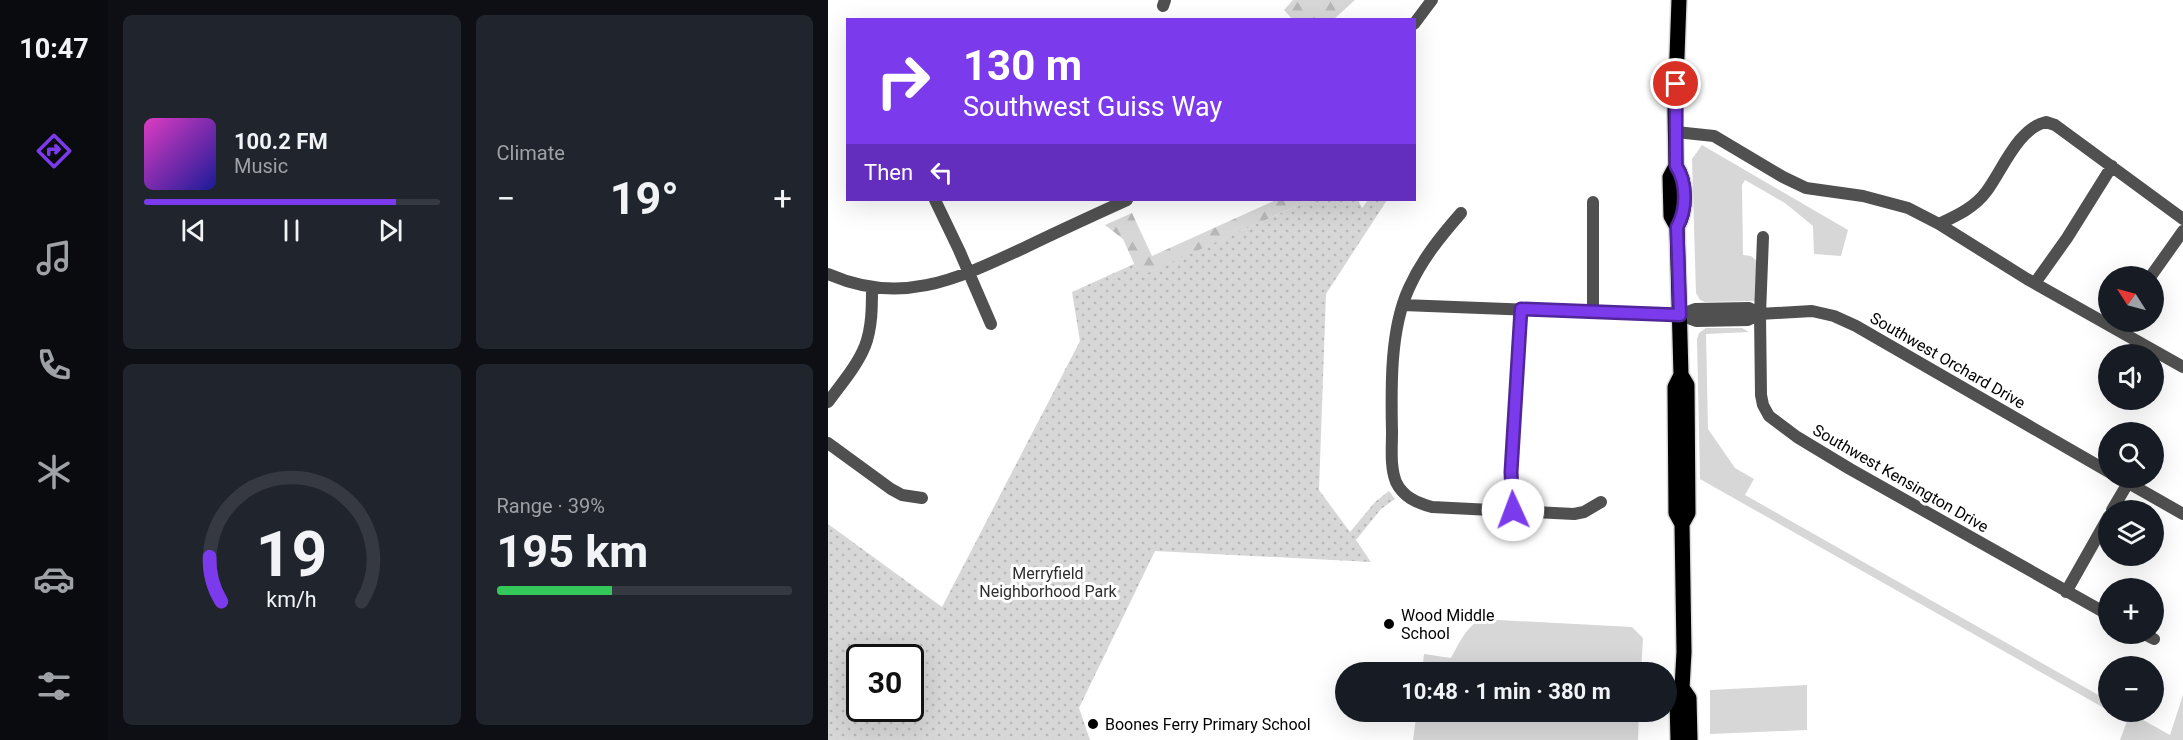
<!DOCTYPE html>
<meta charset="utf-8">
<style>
:root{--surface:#171b24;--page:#20242c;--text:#f1f3f6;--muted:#9ea1a6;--line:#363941;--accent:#7c3aed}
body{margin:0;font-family:Roboto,sans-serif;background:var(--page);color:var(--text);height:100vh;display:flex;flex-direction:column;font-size:22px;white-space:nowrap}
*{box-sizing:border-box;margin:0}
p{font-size:20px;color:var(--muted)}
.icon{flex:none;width:33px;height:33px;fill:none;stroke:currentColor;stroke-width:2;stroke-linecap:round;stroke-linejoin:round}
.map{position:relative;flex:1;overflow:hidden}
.sheet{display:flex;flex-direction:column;gap:15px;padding:15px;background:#0d0f14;width:720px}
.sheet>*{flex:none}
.hud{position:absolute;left:18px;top:18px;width:570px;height:183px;border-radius:0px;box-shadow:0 6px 24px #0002;background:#7c3aed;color:#fff;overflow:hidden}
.needle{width:39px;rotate:306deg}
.tools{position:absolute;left:1270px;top:266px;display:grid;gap:12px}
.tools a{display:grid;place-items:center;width:66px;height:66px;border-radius:50%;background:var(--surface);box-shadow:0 6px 24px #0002;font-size:30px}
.speed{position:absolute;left:18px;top:644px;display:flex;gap:12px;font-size:30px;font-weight:700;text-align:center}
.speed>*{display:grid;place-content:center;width:78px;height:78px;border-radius:50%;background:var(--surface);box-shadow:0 6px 24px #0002;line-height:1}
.speed .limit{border:3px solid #111;border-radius:9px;background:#fff;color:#111}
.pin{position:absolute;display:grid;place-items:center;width:51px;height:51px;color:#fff;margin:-26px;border:3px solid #fff;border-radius:50%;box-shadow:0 2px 6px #0007}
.me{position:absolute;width:66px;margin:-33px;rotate:358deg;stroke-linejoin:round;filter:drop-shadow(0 0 4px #0008)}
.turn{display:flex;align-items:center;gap:21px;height:126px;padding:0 18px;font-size:27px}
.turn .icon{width:78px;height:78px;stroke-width:2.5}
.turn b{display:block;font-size:42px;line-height:51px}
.then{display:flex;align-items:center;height:57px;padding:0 18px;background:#0003;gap:12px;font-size:22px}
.big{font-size:45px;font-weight:700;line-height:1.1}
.sheet .widget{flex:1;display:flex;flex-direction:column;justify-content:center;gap:9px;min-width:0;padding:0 21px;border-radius:9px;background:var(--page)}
.sheet .dial{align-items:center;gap:0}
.dial svg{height:156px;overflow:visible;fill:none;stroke:var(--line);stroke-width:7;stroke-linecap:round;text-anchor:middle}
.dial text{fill:var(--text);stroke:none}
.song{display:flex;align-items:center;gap:18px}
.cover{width:72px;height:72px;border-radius:9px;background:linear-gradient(135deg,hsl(310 70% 55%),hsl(240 70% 35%))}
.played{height:6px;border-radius:3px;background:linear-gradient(90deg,var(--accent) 85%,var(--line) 85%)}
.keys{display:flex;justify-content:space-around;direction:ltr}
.heat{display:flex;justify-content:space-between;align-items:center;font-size:33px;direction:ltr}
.charge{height:9px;border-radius:4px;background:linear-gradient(90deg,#34c759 39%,var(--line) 0)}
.sheet .tiles{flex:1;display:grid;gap:15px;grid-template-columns:repeat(2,1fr)}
.trip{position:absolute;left:507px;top:662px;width:342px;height:60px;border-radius:30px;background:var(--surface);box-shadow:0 6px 24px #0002;font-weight:700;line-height:60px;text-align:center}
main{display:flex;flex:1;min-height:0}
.tabs{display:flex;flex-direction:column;width:108px;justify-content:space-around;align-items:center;background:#090b0e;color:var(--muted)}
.tabs .icon{width:42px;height:42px}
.tabs .selected{color:var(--accent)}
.tabs b{font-size:27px;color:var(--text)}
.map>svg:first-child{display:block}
</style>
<main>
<nav class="tabs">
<b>10:47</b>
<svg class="icon selected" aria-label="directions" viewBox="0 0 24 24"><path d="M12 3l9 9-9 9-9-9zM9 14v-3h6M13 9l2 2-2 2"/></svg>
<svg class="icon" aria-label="music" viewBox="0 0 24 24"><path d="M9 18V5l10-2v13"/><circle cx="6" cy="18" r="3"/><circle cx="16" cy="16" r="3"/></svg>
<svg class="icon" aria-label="phone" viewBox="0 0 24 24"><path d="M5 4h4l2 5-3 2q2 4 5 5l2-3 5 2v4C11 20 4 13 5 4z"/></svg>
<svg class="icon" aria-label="climate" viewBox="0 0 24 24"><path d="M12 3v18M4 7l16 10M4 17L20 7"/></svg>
<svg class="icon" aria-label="car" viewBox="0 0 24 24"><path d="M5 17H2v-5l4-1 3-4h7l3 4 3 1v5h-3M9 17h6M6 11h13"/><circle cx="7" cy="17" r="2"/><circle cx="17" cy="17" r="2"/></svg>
<svg class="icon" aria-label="filters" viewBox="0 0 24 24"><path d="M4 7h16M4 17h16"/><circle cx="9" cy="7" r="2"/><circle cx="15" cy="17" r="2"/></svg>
</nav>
<section class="sheet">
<div class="tiles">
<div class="widget">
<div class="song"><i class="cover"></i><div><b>100.2 FM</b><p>Music</p></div></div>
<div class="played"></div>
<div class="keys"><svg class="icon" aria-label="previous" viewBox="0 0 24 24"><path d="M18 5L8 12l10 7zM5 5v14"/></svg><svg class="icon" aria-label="pause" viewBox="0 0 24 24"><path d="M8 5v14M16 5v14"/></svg><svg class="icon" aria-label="next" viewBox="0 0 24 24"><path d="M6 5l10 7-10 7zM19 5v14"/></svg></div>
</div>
<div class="widget"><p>Climate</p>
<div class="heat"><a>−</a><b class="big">19°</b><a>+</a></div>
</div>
<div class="widget dial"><svg viewBox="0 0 100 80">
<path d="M14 69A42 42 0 1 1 86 69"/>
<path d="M14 69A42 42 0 0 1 8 46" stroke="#7c3aed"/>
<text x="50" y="56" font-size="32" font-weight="700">19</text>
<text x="50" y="72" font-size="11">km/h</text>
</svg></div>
<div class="widget"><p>Range · 39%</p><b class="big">195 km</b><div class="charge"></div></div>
</div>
</section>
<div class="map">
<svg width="1355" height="740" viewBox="0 0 1355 740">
<defs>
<pattern id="forest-firs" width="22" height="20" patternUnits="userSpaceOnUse" patternTransform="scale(1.5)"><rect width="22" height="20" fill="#d7d7d7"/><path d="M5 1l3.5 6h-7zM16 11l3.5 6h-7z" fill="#b7b7b7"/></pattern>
<pattern id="park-dots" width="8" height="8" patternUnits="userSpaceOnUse" patternTransform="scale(1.5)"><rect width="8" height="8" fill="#d7d7d7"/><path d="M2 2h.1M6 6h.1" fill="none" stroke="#b7b7b7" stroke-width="1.8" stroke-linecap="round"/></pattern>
</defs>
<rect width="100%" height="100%" fill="#fff"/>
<!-- green -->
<path fill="#d7d7d7" d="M874,145l146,85 -7,26 -27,-2 -1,-28 -28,-23 -40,-23 -3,5 1,70 8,1 6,5 1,40 -53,1 -5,-2 -4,-7 -4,-134z
M878,328h36l7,4 -43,2 2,95 27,39 19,11 -9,16 364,206v10h18l43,24 13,-40v45h-63l7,-19 -427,-242 -3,-140 2,-6z
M652,619l152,8 11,11 -2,34h-219l2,-18 27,4c8,-15 14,-29 29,-39z
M979,685v45l-97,4v-44z
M589,711h222l-1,29h-225z"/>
<!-- forest -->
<path fill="url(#forest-firs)" d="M465,0h62l-21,19 -41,1 -9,-10z
M448,200h34l-170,77 -17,-38 -18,-14 27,-12 20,43z"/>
<!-- park -->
<path fill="url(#park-dots)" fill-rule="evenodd" d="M482,200h48l4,8 6,-8h19l-61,94 -7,196 31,42 25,-30 14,-11 6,8 -14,10 -25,31 15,22 -216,-11 -76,157 11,32h-262v-216l114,83 138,-266 -8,-49 62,-28 7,12zM32,657h50v51h-50z"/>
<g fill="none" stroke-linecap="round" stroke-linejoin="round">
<defs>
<path id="major" d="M848,166c11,16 11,44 1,61
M853,375l6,10 1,128 -6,11
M854,688l7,10 1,42
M850,740l-1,-41 5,-11 2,-36 -2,-128 -6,-11 -1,-126 6,-12 -4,-148 -6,-11 -1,-39 6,-11 -1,-54 4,-112"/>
</defs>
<!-- major casing -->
<use href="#major" stroke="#dbdbdb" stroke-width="18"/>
<!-- minor -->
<path stroke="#505050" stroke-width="12" d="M335,6l2,-6
M586,24l18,-24
M848,132l38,4 69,41 23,11 57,8 45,12 31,16 88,55 156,88
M107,200l24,50 32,74
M633,213c-20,23 -39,46 -52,75 -19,41 -18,99 -17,144 0,16 -2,35 4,50 7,15 21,21 36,25l142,7 10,-2 17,-10
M1111,224c17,-8 35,-16 47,-32 16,-21 32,-64 60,-70l9,3 128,94
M935,237l-3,77 1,81 2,10 6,11 28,21 53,32 259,146
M0,274c75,33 131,4 200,-28 33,-16 66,-31 99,-46
M1323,276l32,-45
M1207,283l32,-45 45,-72
M575,305l261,10h16l15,-6 54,-1 11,6
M765,313v-111
M852,315l16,6 52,-1 12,-6 52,-3 22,5 22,10 253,146
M0,402c13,-18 29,-36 37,-56 7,-18 7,-39 7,-58
M0,443l63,46 11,6 20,3
M1290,477l65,37
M685,510l-2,-38 10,-163
M1284,510l16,-27
M1238,592l43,-76
M1314,633l12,6"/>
<!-- major -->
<use href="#major" stroke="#000" stroke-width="15"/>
</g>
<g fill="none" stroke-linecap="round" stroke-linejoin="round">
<defs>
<path id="route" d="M685,510l-2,-38 10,-163 159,6 -3,-88c10,-17 10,-45 -1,-61v-82"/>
</defs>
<!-- route casing -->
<use href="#route" stroke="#51269a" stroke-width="15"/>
<!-- route -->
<use href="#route" stroke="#7c3aed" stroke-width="10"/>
</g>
<!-- markers -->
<g fill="#000" stroke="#fff" stroke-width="2">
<circle cx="561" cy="624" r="6"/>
<circle cx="265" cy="724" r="6"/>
</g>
<g text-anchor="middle" stroke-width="6" stroke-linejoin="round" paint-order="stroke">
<!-- street labels -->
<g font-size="16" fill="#000" stroke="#fff">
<text transform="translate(1120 360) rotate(30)" y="6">Southwest Orchard Drive</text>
<text transform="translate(1073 478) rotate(30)" y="6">Southwest Kensington Drive</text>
</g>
<!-- park labels -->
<g font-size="16" fill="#2e2e2e" stroke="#fff">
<text x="220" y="579">Merryfield<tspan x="220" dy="18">Neighborhood Park</tspan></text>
</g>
<!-- poi labels -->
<g font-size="16" fill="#000" stroke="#fff" text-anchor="start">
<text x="573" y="621">Wood Middle<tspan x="573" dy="18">School</tspan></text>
<text x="277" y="730">Boones Ferry Primary School</text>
</g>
</g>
</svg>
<div class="tools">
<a><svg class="needle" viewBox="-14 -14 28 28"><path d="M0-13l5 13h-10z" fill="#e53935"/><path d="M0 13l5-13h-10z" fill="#9ea1a6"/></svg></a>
<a><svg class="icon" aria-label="sound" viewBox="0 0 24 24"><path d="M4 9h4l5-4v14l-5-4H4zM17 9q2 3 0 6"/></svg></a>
<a><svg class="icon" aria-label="search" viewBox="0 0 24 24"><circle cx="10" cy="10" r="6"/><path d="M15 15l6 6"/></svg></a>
<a><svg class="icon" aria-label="layers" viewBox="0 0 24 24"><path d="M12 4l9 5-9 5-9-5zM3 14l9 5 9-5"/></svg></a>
<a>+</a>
<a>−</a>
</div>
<div class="speed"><div class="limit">30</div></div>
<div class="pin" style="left:848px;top:84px;background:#d93025"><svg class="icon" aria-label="arrive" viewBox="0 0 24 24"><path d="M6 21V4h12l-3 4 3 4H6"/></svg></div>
<svg class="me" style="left:685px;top:510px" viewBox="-20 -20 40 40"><circle r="19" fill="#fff"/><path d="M0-13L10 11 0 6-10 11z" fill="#7c3aed"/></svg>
<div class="trip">10:48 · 1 min · 380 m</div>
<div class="hud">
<div class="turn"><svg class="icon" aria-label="right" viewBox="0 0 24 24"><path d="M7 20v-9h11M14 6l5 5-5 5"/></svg><div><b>130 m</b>Southwest Guiss Way</div></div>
<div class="then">Then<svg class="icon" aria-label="left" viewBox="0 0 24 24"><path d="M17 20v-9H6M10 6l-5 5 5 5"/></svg></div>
</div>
</div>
</main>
